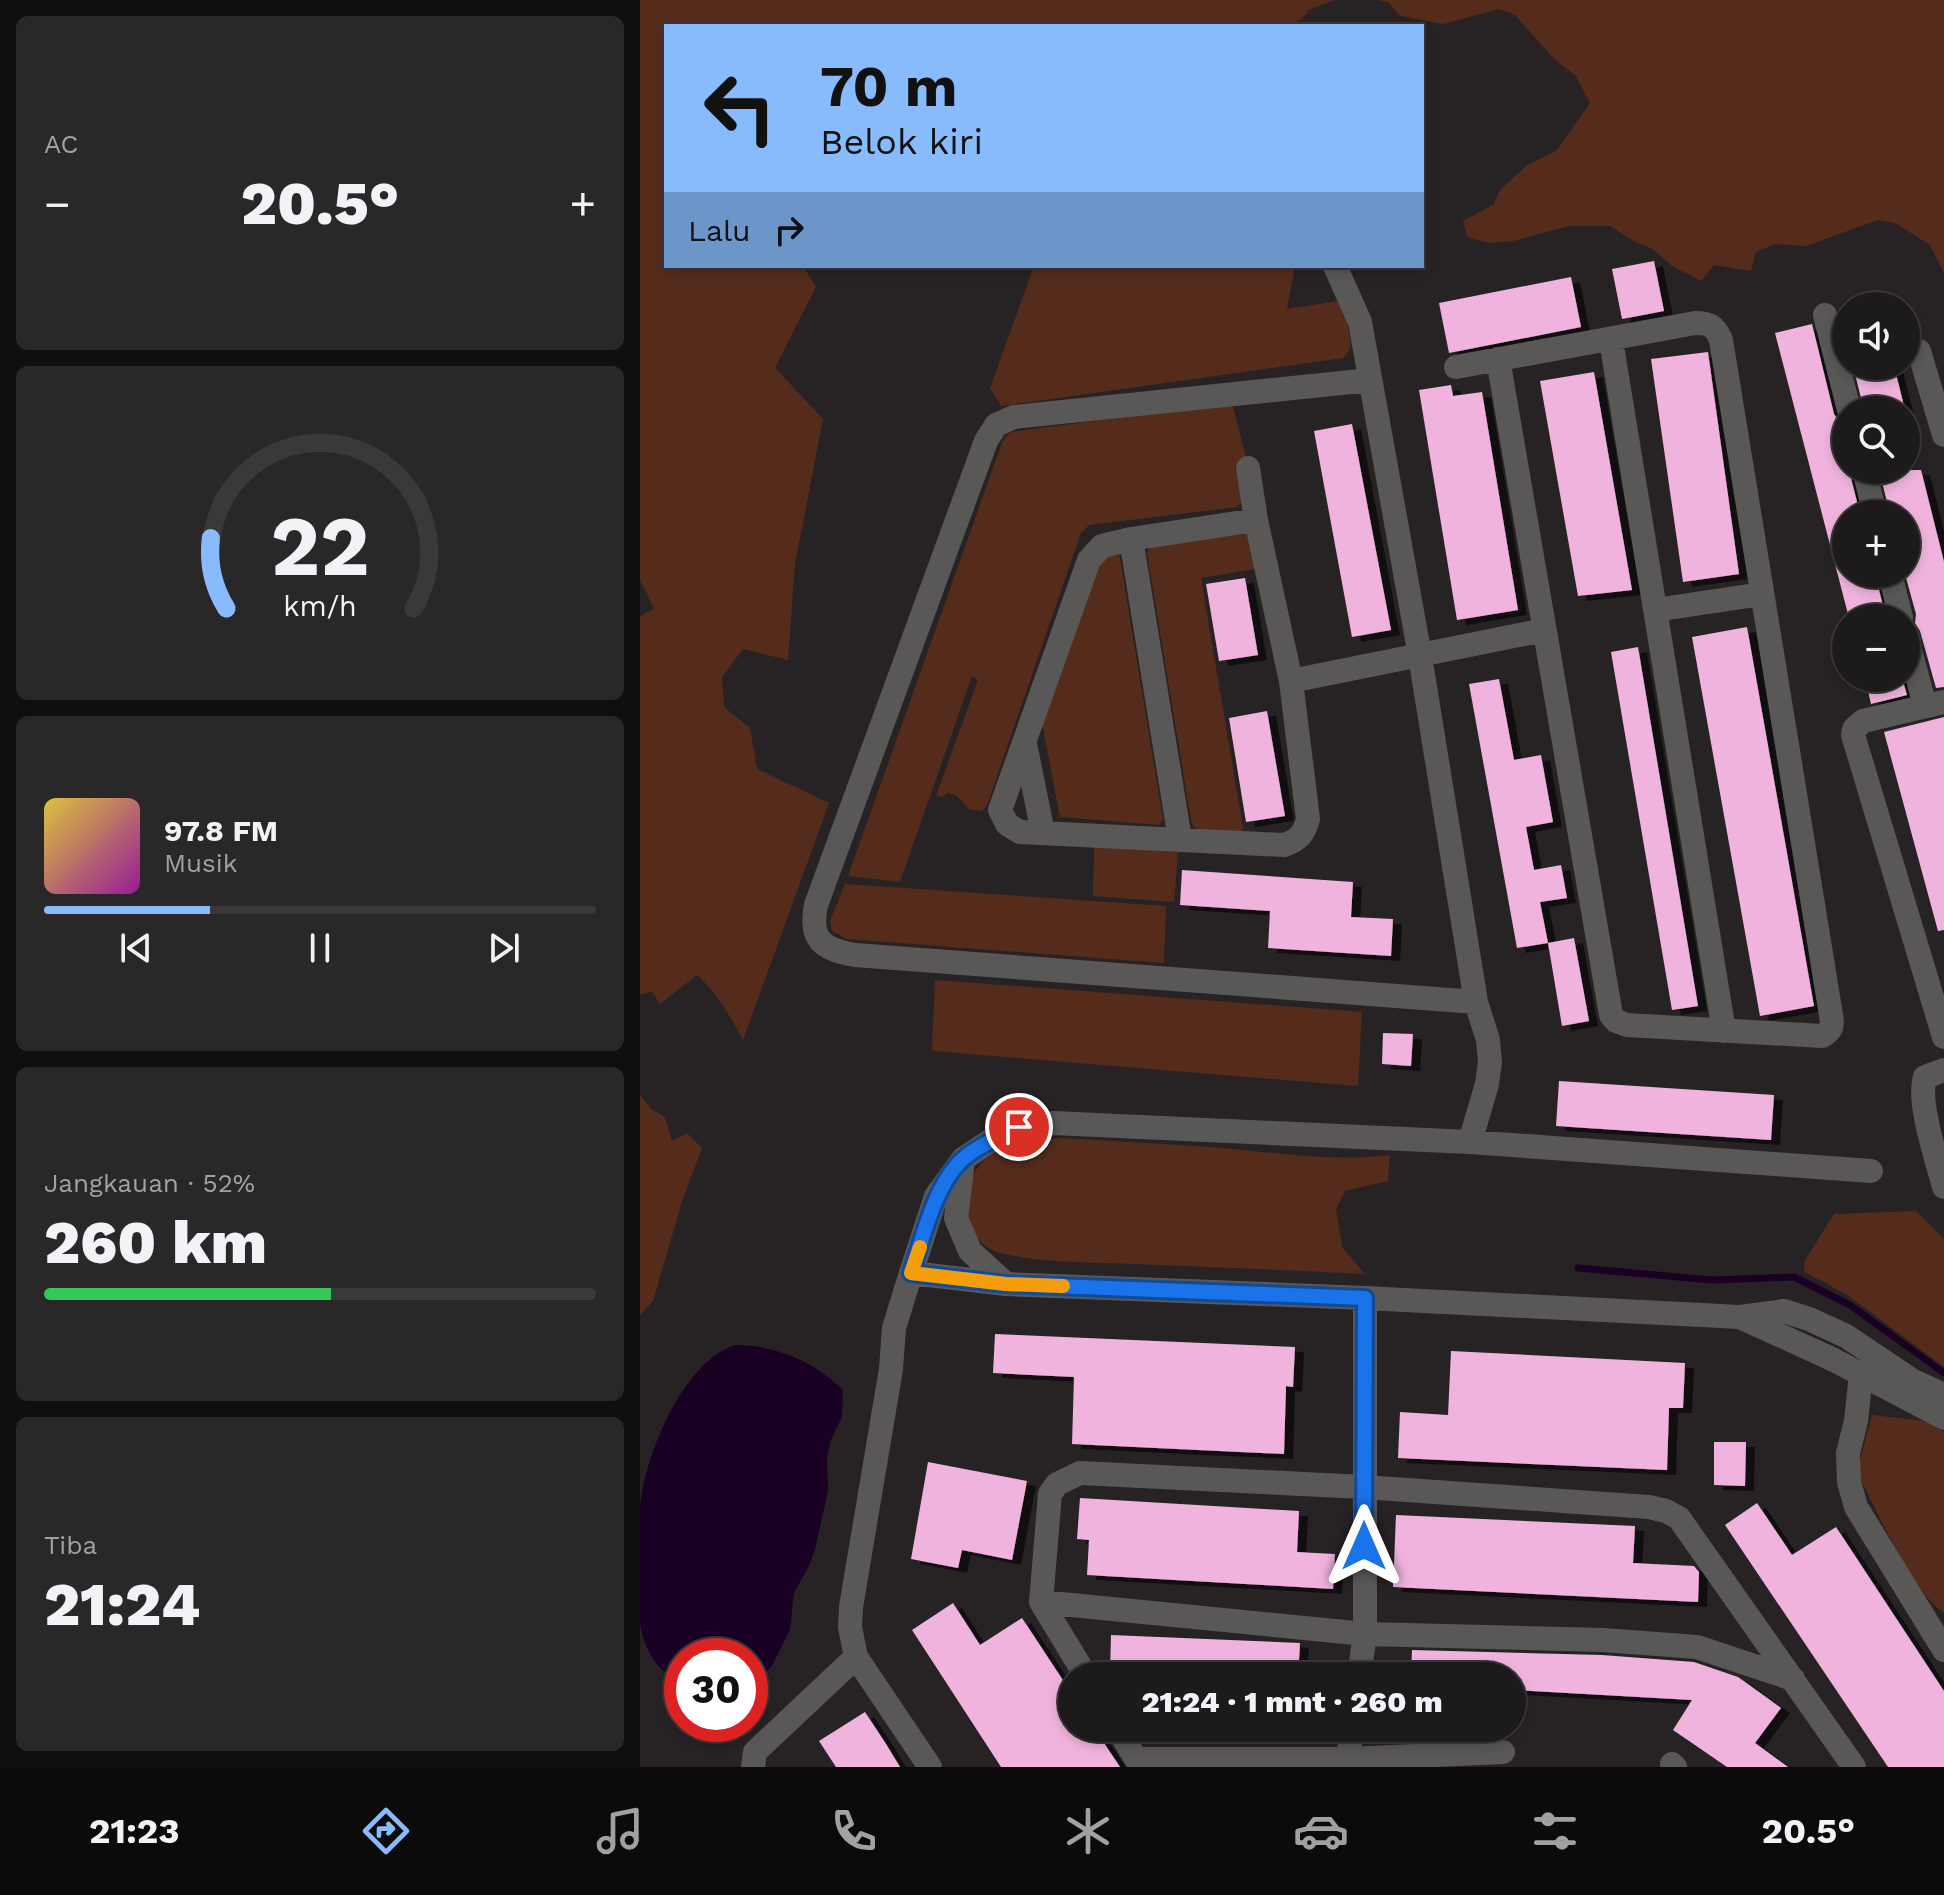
<!DOCTYPE html>
<html lang="id">
<meta charset="utf-8">
<style>
:root{--surface:#1d1a1b;--page:#2a2728;--text:#f1f3f6;--muted:#a0a1a3;--line:#3b383a;--accent:#87bbfc}
body{margin:0;font-family:"Work Sans",sans-serif;background:var(--page);color:var(--text);height:100vh;display:flex;flex-direction:column;font-size:30px;white-space:nowrap}
*{box-sizing:border-box;margin:0}
p{font-size:26px;color:var(--muted)}
.icon{flex:none;width:44px;height:44px;fill:none;stroke:currentColor;stroke-width:2;stroke-linecap:round;stroke-linejoin:round}
.map{position:relative;flex:1;overflow:hidden}
.panel{display:flex;flex-direction:column;gap:16px;padding:16px;background:#100e0f;width:640px}
.panel>*{flex:none}
.top-card{position:absolute;left:24px;top:24px;width:760px;height:244px;border-radius:0px;box-shadow:0 4px 12px #0003,0 0 0 2px var(--line);background:#87bbfc;color:#111;overflow:hidden}
.tools{position:absolute;left:1192px;top:292px;display:grid;gap:16px}
.tools a{display:grid;place-items:center;width:88px;height:88px;border-radius:50%;background:var(--surface);box-shadow:0 4px 12px #0003,0 0 0 2px var(--line);font-size:40px}
.speed{position:absolute;left:24px;top:1638px;display:flex;gap:16px;font-size:40px;font-weight:700;text-align:center}
.speed>*{display:grid;place-content:center;width:104px;height:104px;border-radius:50%;background:var(--surface);box-shadow:0 4px 12px #0003,0 0 0 2px var(--line);line-height:1}
.speed .limit{border:12px solid #d22;background:#fff;color:#111}
.pin{position:absolute;display:grid;place-items:center;width:68px;height:68px;color:#fff;margin:-34px;border:4px solid #fff;border-radius:50%;box-shadow:0 2px 8px #0007}
.me{position:absolute;width:88px;margin:-44px;rotate:0deg;stroke-linejoin:round;filter:drop-shadow(0 0 6px #0008)}
.turn{display:flex;align-items:center;gap:28px;height:168px;padding:0 24px;font-size:36px}
.turn .icon{width:104px;height:104px;stroke-width:2.5}
.turn b{display:block;font-size:56px;line-height:68px}
.then{display:flex;align-items:center;height:76px;padding:0 24px;background:#0003;gap:16px;font-size:30px}
.big{font-size:60px;font-weight:800;line-height:1.1}
.panel .widget{flex:1;display:flex;flex-direction:column;justify-content:center;gap:12px;min-width:0;padding:0 28px;border-radius:12px;background:var(--page)}
.panel .dial{align-items:center;gap:0}
.dial svg{height:208px;overflow:visible;fill:none;stroke:var(--line);stroke-width:7;stroke-linecap:round;text-anchor:middle}
.dial text{fill:var(--text);stroke:none}
.song{display:flex;align-items:center;gap:24px}
.cover{width:96px;height:96px;border-radius:12px;background:linear-gradient(135deg,hsl(50 70% 55%),hsl(300 70% 35%))}
.played{height:8px;border-radius:4px;background:linear-gradient(90deg,var(--accent) 30%,var(--line) 30%)}
.keys{display:flex;justify-content:space-around;direction:ltr}
.heat{display:flex;justify-content:space-between;align-items:center;font-size:44px;direction:ltr}
.charge{height:12px;border-radius:6px;background:linear-gradient(90deg,#34c759 52%,var(--line) 0)}
.trip{position:absolute;left:418px;top:1662px;width:468px;height:80px;border-radius:40px;background:var(--surface);box-shadow:0 4px 12px #0003,0 0 0 2px var(--line);font-weight:800;line-height:80px;text-align:center}
.tab-bar{display:flex;height:128px;justify-content:space-around;align-items:center;background:#0c0a0b;color:var(--muted)}
.tab-bar .icon{width:56px;height:56px}
.tab-bar .current{color:var(--accent)}
.tab-bar b{font-size:36px;color:var(--text)}
main{display:flex;flex:1;min-height:0}
.map>svg:first-child{display:block}
</style>
<main>
<section class="panel">
<div class="widget"><p>AC</p>
<div class="heat"><a>−</a><b class="big">20.5°</b><a>+</a></div>
</div>
<div class="widget dial"><svg viewBox="0 0 100 80">
<path d="M14 69A42 42 0 1 1 86 69"/>
<path d="M14 69A42 42 0 0 1 8 42" stroke="#87bbfc"/>
<text x="50" y="56" font-size="32" font-weight="700">22</text>
<text x="50" y="72" font-size="11">km/h</text>
</svg></div>
<div class="widget">
<div class="song"><i class="cover"></i><div><b>97.8 FM</b><p>Musik</p></div></div>
<div class="played"></div>
<div class="keys"><svg class="icon" aria-label="previous" viewBox="0 0 24 24"><path d="M18 5L8 12l10 7zM5 5v14"/></svg><svg class="icon" aria-label="pause" viewBox="0 0 24 24"><path d="M8 5v14M16 5v14"/></svg><svg class="icon" aria-label="next" viewBox="0 0 24 24"><path d="M6 5l10 7-10 7zM19 5v14"/></svg></div>
</div>
<div class="widget"><p>Jangkauan · 52%</p><b class="big">260 km</b><div class="charge"></div></div>
<div class="widget"><p>Tiba</p><b class="big">21:24</b></div>
</section>
<div class="map">
<svg width="1304" height="1767" viewBox="0 0 1304 1767">
<defs>
<filter id="shadow"><feDropShadow dx="9" dy="5" stdDeviation="0" flood-color="#0009"/></filter>
</defs>
<rect width="100%" height="100%" fill="#272324"/>
<!-- green -->
<path fill="#552c1c" d="M0,0h695l-26,10 -7,9 -15,7h-621v240h137l13,21 -41,81 48,51 -28,145 -7,96 -45,-11 -21,28 2,30 26,21 7,41 72,34 -86,237c-13,-24 -26,-47 -46,-65l-37,29 -8,-13 -12,4v-379l14,-7 -14,-29z
M737,0h567v273l-14,-28 -35,-22 -17,-3 -72,26 -31,-2 -19,8 -5,19 -37,-6 -13,16 -29,-15 -19,-17 -18,-7 -25,-16h-41l-56,15 -24,2 -22,-6 -4,-16 31,-17 6,-14 26,-24 31,-16 33,-47 -15,-28 -20,-15 -40,-45 -16,-6 -56,15 -43,-8 -12,-14z
M394,266h261l-8,43 57,-9 7,47 -7,11 -343,48 -11,-18z
M592,403l14,54 -11,11 8,32 -6,7 -148,18 -8,8 -94,272 -5,6 -12,-1 -13,-14 -9,-3 -6,4 -6,-1 42,-116 -6,-4 -72,206 -52,-6 155,-436 8,-8z
M607,534l9,35 -55,9 42,250 -3,4 -43,-3 -5,-5 -3,-16 -42,-255 3,-8z
M479,552l44,267 -4,6 -99,-8 -18,-94 59,-165z
M454,846l84,6 -4,50 -81,-6z
M205,884l321,22 -2,57 -317,-24 -15,-8 -2,-10z
M295,980l427,32 -4,74 -426,-35z
M0,1095l11,14 14,8 7,24 15,-8 15,15 -19,50 -30,103 -13,14z
M422,1138c53,3 107,6 161,10 56,5 112,14 167,7l-2,26 -43,10 -9,18 6,38 23,27c-77,-4 -154,-7 -231,-10 -44,-2 -91,-1 -134,-11 -41,-11 -43,-72 -13,-95 22,-18 47,-18 75,-20z
M1276,1211l28,28v128l-95,-71 -44,-24 -1,-10 30,-48z
M1232,1415l52,6 20,11v181c-31,-20 -69,-106 -87,-141z"/>
<!-- water -->
<path fill="#1a0023" d="M96,1345c39,0 80,17 107,45l-1,27 -11,23 -4,17 1,34 -13,59 -6,16 -15,27 -4,37 -18,36 -22,20v-30h-68v28c-25,-13 -37,-33 -42,-60 0,-38 0,-78 0,-117 4,-50 44,-148 96,-162z"/>
<g fill="none" stroke-linecap="round" stroke-linejoin="round">
<!-- stream -->
<path stroke="#1a0023" stroke-width="7" d="M938,1268l134,12 82,-3 56,28 94,68"/>
</g>
<!-- building -->
<path fill="#f0b3dd" filter="url(#shadow)" d="M1014,261l10,50 -42,8 -10,-50z
M931,277l10,50 -132,26 -10,-50z
M1172,324l22,90 5,7 7,4v45h3l11,44h-14v60h29l11,44h-37l-74,-285z
M1068,352l31,222 -56,8 -32,-223z
M1213,366h41l11,44h-41z
M954,372l38,218 -54,6 -38,-215z
M811,385l2,11 29,-4 36,218 -61,10 -38,-230z
M712,424l39,206 -39,7 -38,-206z
M1239,470h42l23,92v125l-8,1 -16,-57 -5,-8 1,-9 -11,-40 1,-60h-16z
M605,578l13,77 -39,6 -13,-77z
M1107,627l67,379 -54,10 -68,-379z
M998,647l60,359 -26,4 -61,-358z
M1225,678h37l5,17 -36,9z
M859,679l15,81 27,-5 12,67 -27,5 8,43 27,-5 6,33 -27,4 8,41 26,-5 15,83 -27,5 -14,-83 -31,5 -48,-264z
M627,711l18,105 -39,6 -17,-104z
M1304,717v213l-6,1 -54,-199z
M542,870l171,12 -2,35 42,2 -2,37 -123,-8 2,-37 -90,-6z
M743,1033l30,1 -2,32 -29,-2z
M919,1081l215,14 -3,45 -215,-14z
M355,1334l300,13 -2,40 -7,-1 -2,68 -212,-10 2,-67 -81,-4z
M811,1351l234,12 -2,45h-14l-2,62 -269,-12 2,-46 48,3z
M1074,1442h32l-1,44 -31,-1z
M288,1462l99,19 -15,79 -50,-10 -4,18 -47,-9z
M440,1498l219,13 -2,41 38,2 -2,35 -246,-14 2,-35 -12,-1z
M1117,1503l35,52 44,-28 108,164v76h-56l-163,-242z
M756,1515l239,11 -2,37 61,3 5,6 -1,30 -305,-15z
M313,1603l27,42 42,-27 50,76v34h22l26,39h-119l-89,-137z
M471,1635l189,8 -2,33h-151l-37,-4z
M772,1650l190,5 92,7 44,15 43,31 -26,35 33,24h-61l-54,-37 19,-30 -180,-10v-14h-101z
M225,1712l21,32 14,23h-64l-17,-26z"/>
<g fill="none" stroke-linecap="round" stroke-linejoin="round">
<!-- street -->
<path stroke="#5a5857" stroke-width="24" d="M695,266l25,56 60,334 56,346 12,38 2,22 -3,22 -17,58
M1185,315l24,95
M971,340l113,691
M1279,351l25,84
M816,367l239,-44c15,0 20,3 26,17l110,675c2,11 1,16 -9,21l-195,-11 -11,-4 -5,-6 -113,-656
M730,380l-356,37 -18,8 -10,16 -170,464c-7,35 6,44 39,50l621,47
M608,468l8,52
M1224,470l11,44
M616,520l35,161 17,138c-4,15 -9,21 -24,26l-264,-13 -13,-8 -7,-14 89,-250 13,-14 29,-7z
M491,539l49,300
M1250,574l11,44
M1015,610l107,-16
M1266,635l19,71
M651,681l253,-51
M1304,702l-81,19 -9,8 -1,6 91,302
M385,744l18,89
M1304,1070l-19,7c-8,25 12,83 19,110
M323,1161l-7,57 14,33 36,33
M271,1273l25,-77 27,-37 33,-22 23,-10 34,-4 417,19 401,29
M1100,1317l94,43 110,58
M1221,1374l-5,47 -8,32 1,29 7,25 88,143
M401,1602l324,32 238,6 94,7 96,32
M446,1676l-45,-74 9,-108 7,-10 23,-11 284,14 285,20 17,4 13,7 175,249
M719,1676l6,-42v-336
M477,1728l24,39
M496,1759h212l155,-7
M708,1759l4,-31
M1032,1764l3,3
M113,1767l2,-15 101,-95
M290,1767l-74,-110 -6,-30 1,-20 40,-238 3,-41 17,-55 95,11 359,14 375,19 44,-6 25,8 37,17 67,45 31,14"/>
</g>
<g fill="none" stroke-linecap="round" stroke-linejoin="round">
<defs>
<path id="route" d="M379,1127c-17,8 -41,19 -55,31 -29,25 -41,80 -53,115l95,11 359,14 -1,248"/>
</defs>
<!-- route casing -->
<use href="#route" stroke="#114b97" stroke-width="20"/>
<!-- route -->
<use href="#route" stroke="#1a73e8" stroke-width="14"/>
<!-- slow -->
<path stroke="#f59e0b" stroke-width="14" d="M280,1247l-9,26 95,11 57,2"/>
</g>
</svg>
<div class="tools">
<a><svg class="icon" aria-label="sound" viewBox="0 0 24 24"><path d="M4 9h4l5-4v14l-5-4H4zM17 9q2 3 0 6"/></svg></a>
<a><svg class="icon" aria-label="search" viewBox="0 0 24 24"><circle cx="10" cy="10" r="6"/><path d="M15 15l6 6"/></svg></a>
<a>+</a>
<a>−</a>
</div>
<div class="speed"><div class="limit">30</div></div>
<div class="pin" style="left:379px;top:1127px;background:#d93025"><svg class="icon" aria-label="arrive" viewBox="0 0 24 24"><path d="M6 21V4h12l-3 4 3 4H6"/></svg></div>
<svg class="me" style="left:724px;top:1546px" viewBox="-20 -20 40 40"><path d="M0-17L14 15 0 8-14 15z" fill="#1a73e8" stroke="#fff" stroke-width="4"/></svg>
<div class="trip">21:24 · 1 mnt · 260 m</div>
<div class="top-card">
<div class="turn"><svg class="icon" aria-label="left" viewBox="0 0 24 24"><path d="M17 20v-9H6M10 6l-5 5 5 5"/></svg><div><b>70 m</b>Belok kiri</div></div>
<div class="then">Lalu<svg class="icon" aria-label="right" viewBox="0 0 24 24"><path d="M7 20v-9h11M14 6l5 5-5 5"/></svg></div>
</div>
</div>
</main>
<nav class="tab-bar">
<b>21:23</b>
<svg class="icon current" aria-label="directions" viewBox="0 0 24 24"><path d="M12 3l9 9-9 9-9-9zM9 14v-3h6M13 9l2 2-2 2"/></svg>
<svg class="icon" aria-label="music" viewBox="0 0 24 24"><path d="M9 18V5l10-2v13"/><circle cx="6" cy="18" r="3"/><circle cx="16" cy="16" r="3"/></svg>
<svg class="icon" aria-label="phone" viewBox="0 0 24 24"><path d="M5 4h4l2 5-3 2q2 4 5 5l2-3 5 2v4C11 20 4 13 5 4z"/></svg>
<svg class="icon" aria-label="climate" viewBox="0 0 24 24"><path d="M12 3v18M4 7l16 10M4 17L20 7"/></svg>
<svg class="icon" aria-label="car" viewBox="0 0 24 24"><path d="M5 17H2v-5l4-1 3-4h7l3 4 3 1v5h-3M9 17h6M6 11h13"/><circle cx="7" cy="17" r="2"/><circle cx="17" cy="17" r="2"/></svg>
<svg class="icon" aria-label="filters" viewBox="0 0 24 24"><path d="M4 7h16M4 17h16"/><circle cx="9" cy="7" r="2"/><circle cx="15" cy="17" r="2"/></svg>
<b>20.5°</b>
</nav>
